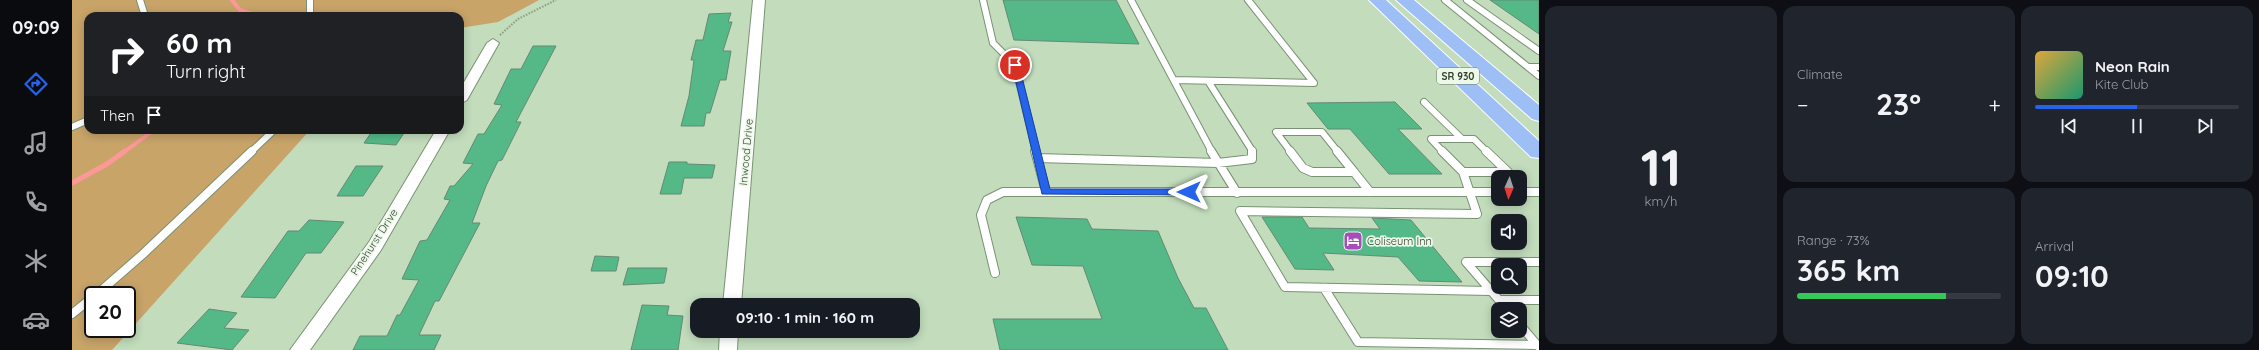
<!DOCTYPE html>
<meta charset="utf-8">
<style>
:root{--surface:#171b24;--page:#20242c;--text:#f1f3f6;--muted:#9ea1a6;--line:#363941;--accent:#2563eb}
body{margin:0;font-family:Quicksand,sans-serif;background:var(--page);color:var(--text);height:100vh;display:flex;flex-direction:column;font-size:15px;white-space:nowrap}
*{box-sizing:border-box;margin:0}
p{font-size:13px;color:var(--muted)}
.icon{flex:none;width:22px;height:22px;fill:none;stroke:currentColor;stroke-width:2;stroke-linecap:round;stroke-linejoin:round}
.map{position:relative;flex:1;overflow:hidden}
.side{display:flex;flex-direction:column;gap:6px;padding:6px;background:#0d0f14;width:720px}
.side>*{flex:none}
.banner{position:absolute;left:12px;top:12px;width:380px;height:122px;border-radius:12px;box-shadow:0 2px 10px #0003;background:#202124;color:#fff;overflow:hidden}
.needle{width:26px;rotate:183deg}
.buttons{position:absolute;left:1419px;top:170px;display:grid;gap:8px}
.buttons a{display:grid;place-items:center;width:36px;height:36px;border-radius:8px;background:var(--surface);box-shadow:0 2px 10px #0003;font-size:20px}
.speed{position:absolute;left:12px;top:286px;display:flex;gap:8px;font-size:20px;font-weight:700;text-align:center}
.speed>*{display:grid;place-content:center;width:52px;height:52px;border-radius:50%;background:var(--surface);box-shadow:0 2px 10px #0003;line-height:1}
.speed .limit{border:2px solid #111;border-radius:6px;background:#fff;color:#111}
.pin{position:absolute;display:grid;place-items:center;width:34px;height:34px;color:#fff;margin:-17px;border:2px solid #fff;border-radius:50%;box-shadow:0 1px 4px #0007}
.me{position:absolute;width:44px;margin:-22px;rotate:270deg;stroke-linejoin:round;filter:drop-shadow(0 0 3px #0008)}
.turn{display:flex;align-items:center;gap:14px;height:84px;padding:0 16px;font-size:18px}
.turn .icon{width:52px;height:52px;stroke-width:2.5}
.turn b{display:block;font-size:28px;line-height:34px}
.then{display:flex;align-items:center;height:38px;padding:0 16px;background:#0003;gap:8px;font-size:15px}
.big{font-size:30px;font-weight:700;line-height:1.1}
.side .card{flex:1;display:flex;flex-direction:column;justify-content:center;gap:6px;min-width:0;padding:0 14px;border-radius:12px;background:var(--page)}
.side .dial{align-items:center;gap:0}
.dial b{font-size:52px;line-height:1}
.song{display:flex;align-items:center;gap:12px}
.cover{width:48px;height:48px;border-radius:6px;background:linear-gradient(135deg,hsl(40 70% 55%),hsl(160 70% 35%))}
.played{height:4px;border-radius:2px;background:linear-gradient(90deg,var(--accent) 50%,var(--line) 50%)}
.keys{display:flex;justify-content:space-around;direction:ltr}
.heat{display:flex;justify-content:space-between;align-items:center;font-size:22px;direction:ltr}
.charge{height:6px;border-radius:3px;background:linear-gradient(90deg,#34c759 73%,var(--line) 0)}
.side .tiles{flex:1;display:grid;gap:6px;grid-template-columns:repeat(3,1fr)}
.card:first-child{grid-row:span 2}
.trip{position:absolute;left:618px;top:298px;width:230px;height:40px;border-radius:12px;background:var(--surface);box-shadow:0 2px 10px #0003;font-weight:700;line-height:40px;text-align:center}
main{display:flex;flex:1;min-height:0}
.dock{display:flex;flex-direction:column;width:72px;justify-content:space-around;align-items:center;background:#090b0e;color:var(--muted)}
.dock .icon{width:28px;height:28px}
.dock .on{color:var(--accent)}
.dock b{font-size:18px;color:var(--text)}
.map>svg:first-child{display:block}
</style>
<main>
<nav class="dock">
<b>09:09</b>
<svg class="icon on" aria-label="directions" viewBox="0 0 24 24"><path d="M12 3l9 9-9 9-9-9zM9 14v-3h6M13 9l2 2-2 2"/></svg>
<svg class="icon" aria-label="music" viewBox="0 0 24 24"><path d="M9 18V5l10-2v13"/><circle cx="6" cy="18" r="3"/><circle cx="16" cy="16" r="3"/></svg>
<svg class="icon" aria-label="phone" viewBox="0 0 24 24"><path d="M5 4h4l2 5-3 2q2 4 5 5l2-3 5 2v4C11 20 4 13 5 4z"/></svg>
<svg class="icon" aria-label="climate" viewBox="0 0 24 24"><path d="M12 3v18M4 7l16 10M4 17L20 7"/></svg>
<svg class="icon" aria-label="car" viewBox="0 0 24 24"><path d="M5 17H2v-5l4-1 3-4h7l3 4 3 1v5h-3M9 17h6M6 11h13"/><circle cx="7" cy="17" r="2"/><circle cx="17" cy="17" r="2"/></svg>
</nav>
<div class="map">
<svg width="1467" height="350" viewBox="0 0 1467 350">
<rect width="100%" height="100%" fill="#c2dcbc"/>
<!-- green -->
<path fill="#c8a469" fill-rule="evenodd" d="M0,0h467l-41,22 -38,6v-12h-372v114h222l-198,220h-40zM21,295h34v34h-34z"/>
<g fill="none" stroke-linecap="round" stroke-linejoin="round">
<!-- stream-far1 -->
<path stroke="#fd9899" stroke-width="4" d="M160,0l8,10 18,6
M52,152l30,-22"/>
<!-- stream -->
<path stroke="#fd9899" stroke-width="5" d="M0,183l35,-19 18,-13"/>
</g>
<!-- building -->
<path fill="#54b987" stroke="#658975" d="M931,0h113l23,44 -125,-4z
M1418,0h49v34z
M659,13l-3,9h4l-9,29h8l-5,29h-6l-10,33h-4l-2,13h-23l8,-30 5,-36h-3l5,-20h7l6,-26z
M461,46h23l-40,76h5l-19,38 -4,1 -12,25 -14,37h8l-41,78h-4l-16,34h22l-7,15h-81l7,-14h27l10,-21h3l19,-35 -17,-1 18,-38 7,-1 23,-40 -6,-1 6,-13h4l19,-22 -10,-1 15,-29h6l18,-29 -8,-1 17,-35h10z
M1323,102l27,27h-24l44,45h-53l-39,-45h-22l-21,-26z
M301,130h26l-1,2 6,1 -8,12 -32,-2z
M597,162h18v2l28,1 -3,13h-28l-3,16h-21z
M284,166h27l-20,30h-26z
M944,217l71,2 5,10 66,2 20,47 16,30h12l22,42h-228l-7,-31h109l-19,-53 -51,-1z
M1190,217h40l7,11 71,1 -8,-11 39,2 51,62 -43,-1 -21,-24 -75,-4 11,17 -39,-1z
M237,220l35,2 -23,31h-15l-31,45 -34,-1 47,-66h11z
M523,256l24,1 -3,14h-25z
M556,268h39l-3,15 -41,2z
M570,305l27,1 -2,9 16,1 -5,34h-47z
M137,309l28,4 -13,15 25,2 -17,20 -55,-7z"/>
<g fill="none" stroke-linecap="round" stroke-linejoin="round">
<defs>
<path id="lane-far1" d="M68,0l5,16
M238,0v16
M911,0l10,43 22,22 21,87
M1059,0l81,152
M1373,0l94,76
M1395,0l72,51
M1456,67h11
M1102,80l140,3 -66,-83
M1136,81l45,71
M1352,102l38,37h-31l12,13
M0,127l16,-7
M1390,139h12l13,13
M179,152l23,-22
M1219,152l-15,-20h46l16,20"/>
<path id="lane" d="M963,151l2,7 181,5 34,-4v-8
M1139,151l26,42
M1218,151l13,17 9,4h42
M1265,151l17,21
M1370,151l21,21 14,42 -237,-3 45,76 206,4
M965,158l9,34
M1282,172l16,20
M1391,172h45l-22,-21
M1448,192h19
M1467,262h-73l33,38h40
M923,273l-14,-58 6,-15 16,-8h495
M1252,288l34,54 179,3
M24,295l47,-41 109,-103
M1427,300l7,9
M0,314l21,-17
M1448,325l18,21"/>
<path id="street" d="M681,0h12l-24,305h-18z
M421,39l6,4 -32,57 -7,4v-15l27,-46z
M364,130h14l-69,120 -71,100h-20l79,-108z
M648,331h18l-1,19h-18z"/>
<path id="highway" d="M1297,0h17l153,141v17l-8,-1z
M1324,0h18l125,105v16l-7,-2z"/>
</defs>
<!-- lane-far1 casing -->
<use href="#lane-far1" stroke="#7a9274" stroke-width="8"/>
<!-- lane casing -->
<use href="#lane" stroke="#7a9274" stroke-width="10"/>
<!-- street casing -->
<use href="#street" stroke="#7a9274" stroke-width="2"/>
<!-- highway casing -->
<use href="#highway" stroke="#fff" stroke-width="2"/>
<!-- path -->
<path stroke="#899c84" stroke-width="2" stroke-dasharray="1.5 1.5" stroke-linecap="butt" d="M428,35l18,-16 38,-19"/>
<!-- lane-far1 -->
<use href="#lane-far1" stroke="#fff" stroke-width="6"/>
<!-- lane -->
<use href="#lane" stroke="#fff" stroke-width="8"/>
<!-- street -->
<use href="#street" fill="#fff" fill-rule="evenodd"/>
<!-- highway -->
<use href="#highway" fill="#9dbff6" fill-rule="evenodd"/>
</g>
<!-- route -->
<path fill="#2563eb" stroke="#184099" d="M943,63l4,2 31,124h139l4,1v5l-151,-1 -30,-129z"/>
<!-- icons -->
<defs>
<symbol id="hotel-square" viewBox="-11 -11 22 22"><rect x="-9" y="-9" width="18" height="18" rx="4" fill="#a54dba" stroke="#ecf9e8"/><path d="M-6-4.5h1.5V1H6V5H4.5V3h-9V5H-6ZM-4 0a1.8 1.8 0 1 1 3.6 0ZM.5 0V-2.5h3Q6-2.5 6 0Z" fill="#fff"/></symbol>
</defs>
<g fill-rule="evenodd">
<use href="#hotel-square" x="1270" y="230" width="22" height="22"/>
</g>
<g text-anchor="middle" stroke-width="3.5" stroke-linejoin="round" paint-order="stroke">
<!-- shield labels -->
<rect fill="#ecf9e8" stroke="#6c7769" stroke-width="1" x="1365" y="68" width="42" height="16" rx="3"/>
<g font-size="10" font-weight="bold" fill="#353f32">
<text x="1386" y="80">SR 930</text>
</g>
<!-- street labels -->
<g font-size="11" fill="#353f32" stroke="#ecf9e8">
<text transform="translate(674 152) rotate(-85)" y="4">Inwood Drive</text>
<text transform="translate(302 242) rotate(-57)" y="4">Pinehurst Drive</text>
</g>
<!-- poi labels -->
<g font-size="11" fill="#353f32" stroke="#ecf9e8" text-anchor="start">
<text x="1295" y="245">Coliseum Inn</text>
</g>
</g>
</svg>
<div class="buttons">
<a><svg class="needle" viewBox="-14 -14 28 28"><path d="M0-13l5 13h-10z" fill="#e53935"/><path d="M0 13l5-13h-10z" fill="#9ea1a6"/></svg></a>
<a><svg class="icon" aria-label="sound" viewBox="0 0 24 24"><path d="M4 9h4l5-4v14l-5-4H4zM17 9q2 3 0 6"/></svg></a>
<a><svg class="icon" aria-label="search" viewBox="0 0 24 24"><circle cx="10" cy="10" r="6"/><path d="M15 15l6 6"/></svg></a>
<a><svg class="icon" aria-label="layers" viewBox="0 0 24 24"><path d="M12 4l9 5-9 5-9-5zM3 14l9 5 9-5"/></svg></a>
</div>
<div class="speed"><div class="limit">20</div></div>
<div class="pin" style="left:943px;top:65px;background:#d93025"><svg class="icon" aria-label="arrive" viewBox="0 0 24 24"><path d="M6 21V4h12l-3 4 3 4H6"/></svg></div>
<svg class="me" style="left:1117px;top:192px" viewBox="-20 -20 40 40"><path d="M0-17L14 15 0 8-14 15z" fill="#2563eb" stroke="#fff" stroke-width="4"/></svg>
<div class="trip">09:10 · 1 min · 160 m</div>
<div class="banner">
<div class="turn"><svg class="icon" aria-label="right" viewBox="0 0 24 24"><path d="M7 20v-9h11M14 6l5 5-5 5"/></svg><div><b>60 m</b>Turn right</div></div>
<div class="then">Then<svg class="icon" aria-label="arrive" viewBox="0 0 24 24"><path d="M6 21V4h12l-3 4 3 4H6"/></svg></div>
</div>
</div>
<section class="side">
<div class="tiles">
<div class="card dial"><b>11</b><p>km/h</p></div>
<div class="card"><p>Climate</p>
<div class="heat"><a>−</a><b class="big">23°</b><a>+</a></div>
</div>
<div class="card">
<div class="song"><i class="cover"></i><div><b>Neon Rain</b><p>Kite Club</p></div></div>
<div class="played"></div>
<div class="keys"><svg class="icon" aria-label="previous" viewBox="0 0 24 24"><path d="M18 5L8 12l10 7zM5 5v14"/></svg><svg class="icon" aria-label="pause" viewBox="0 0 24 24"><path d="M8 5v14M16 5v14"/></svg><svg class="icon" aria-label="next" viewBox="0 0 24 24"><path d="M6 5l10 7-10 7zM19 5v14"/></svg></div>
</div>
<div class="card"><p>Range · 73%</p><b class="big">365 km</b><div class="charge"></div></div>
<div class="card"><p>Arrival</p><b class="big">09:10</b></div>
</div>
</section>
</main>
